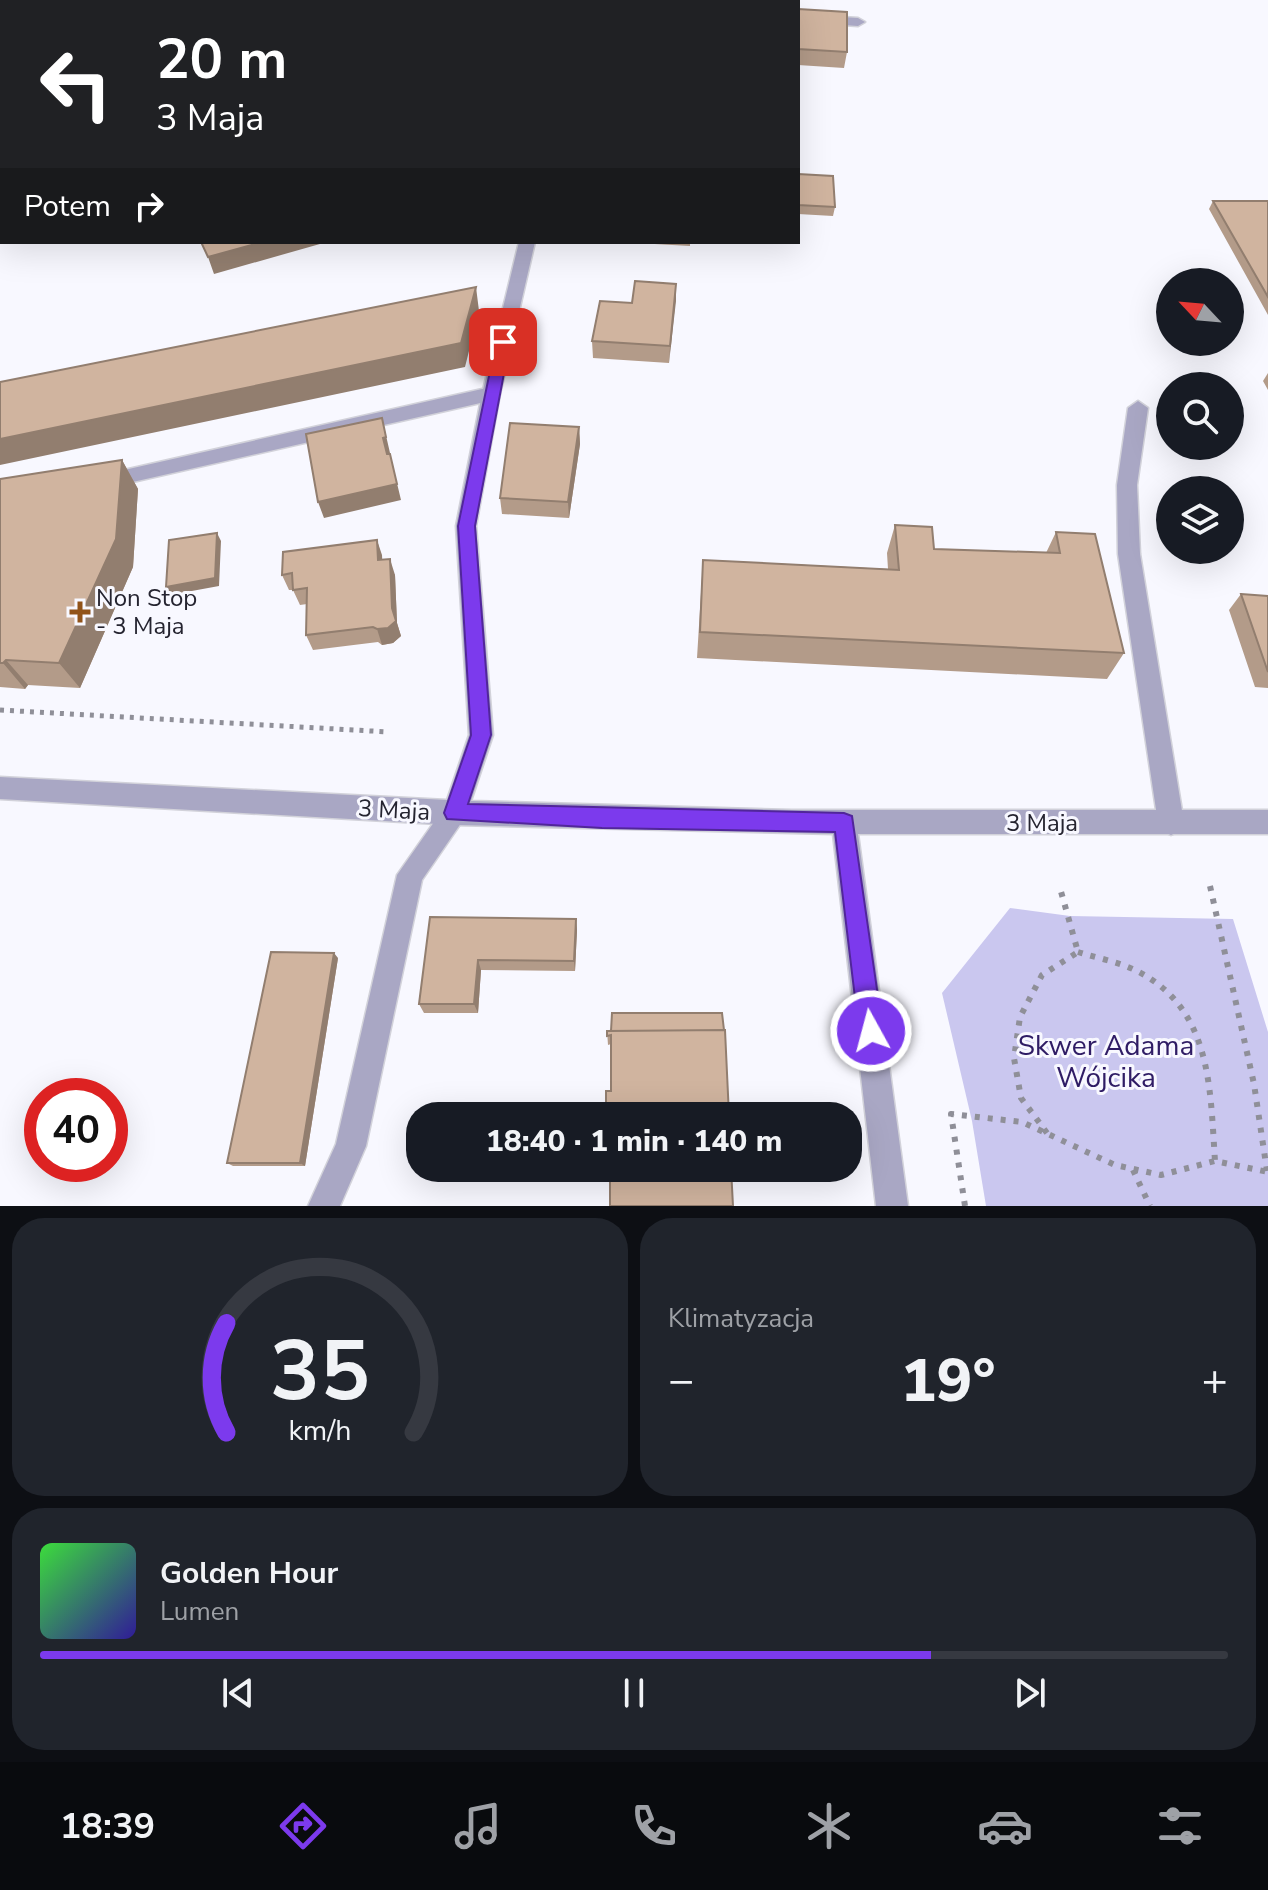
<!DOCTYPE html>
<html lang="pl">
<meta charset="utf-8">
<style>
:root{--surface:#171b24;--page:#20242c;--text:#f1f3f6;--muted:#9ea1a6;--line:#363941;--accent:#7c3aed}
body{margin:0;font-family:"Nunito Sans",sans-serif;background:var(--page);color:var(--text);height:100vh;display:flex;flex-direction:column;font-size:30px;white-space:nowrap}
*{box-sizing:border-box;margin:0}
p{font-size:26px;color:var(--muted)}
.icon{flex:none;width:44px;height:44px;fill:none;stroke:currentColor;stroke-width:2;stroke-linecap:round;stroke-linejoin:round}
.map{position:relative;height:1206px;overflow:hidden}
.panel{display:flex;flex-direction:column;gap:12px;padding:12px;background:#0d0f14;flex:1}
.panel>*{flex:none}
.top-card{position:absolute;left:0px;top:0px;width:800px;height:244px;box-shadow:0 8px 32px #0002;background:#202124;color:#fff;overflow:hidden}
.needle{width:52px;rotate:296deg}
.controls{position:absolute;left:1156px;top:268px;display:grid;gap:16px}
.controls a{display:grid;place-items:center;width:88px;height:88px;border-radius:50%;background:var(--surface);box-shadow:0 8px 32px #0002;font-size:40px}
.speed{position:absolute;left:24px;top:1078px;display:flex;gap:16px;font-size:40px;font-weight:700;text-align:center}
.speed>*{display:grid;place-content:center;width:104px;height:104px;border-radius:50%;background:var(--surface);box-shadow:0 8px 32px #0002;line-height:1}
.speed .limit{border:12px solid #d22;background:#fff;color:#111}
.pin{position:absolute;display:grid;place-items:center;width:68px;height:68px;color:#fff;margin:-34px;border-radius:16px;box-shadow:0 4px 12px #0006}
.me{position:absolute;width:88px;margin:-44px;rotate:353deg;stroke-linejoin:round;filter:drop-shadow(0 0 6px #0008)}
.turn{display:flex;align-items:center;gap:28px;height:168px;padding:0 24px;font-size:36px}
.turn .icon{width:104px;height:104px;stroke-width:2.5}
.turn b{display:block;font-size:56px;line-height:68px}
.then{display:flex;align-items:center;height:76px;padding:0 24px;background:#0003;gap:16px;font-size:30px}
.big{font-size:60px;font-weight:800;line-height:1.1}
.panel .widget{flex:1;display:flex;flex-direction:column;justify-content:center;gap:12px;min-width:0;padding:0 28px;border-radius:32px;background:var(--page)}
.panel .dial{align-items:center;gap:0}
.dial svg{height:208px;overflow:visible;fill:none;stroke:var(--line);stroke-width:7;stroke-linecap:round;text-anchor:middle}
.dial text{fill:var(--text);stroke:none}
.song{display:flex;align-items:center;gap:24px}
.cover{width:96px;height:96px;border-radius:12px;background:linear-gradient(135deg,hsl(120 70% 55%),hsl(250 70% 35%))}
.played{height:8px;border-radius:4px;background:linear-gradient(90deg,var(--accent) 75%,var(--line) 75%)}
.keys{display:flex;justify-content:space-around;direction:ltr}
.heat{display:flex;justify-content:space-between;align-items:center;font-size:44px;direction:ltr}
.panel .tiles{flex:1;display:grid;gap:12px;grid-template-columns:1fr 1fr}
.widget:last-child{grid-column:span 2}
.trip{position:absolute;left:406px;top:1102px;width:456px;height:80px;border-radius:32px;background:var(--surface);box-shadow:0 8px 32px #0002;font-weight:800;line-height:80px;text-align:center}
.tab-bar{display:flex;height:128px;justify-content:space-around;align-items:center;background:#090b0e;color:var(--muted)}
.tab-bar .icon{width:56px;height:56px}
.tab-bar .on{color:var(--accent)}
.tab-bar b{font-size:36px;color:var(--text)}
.map>svg:first-child{display:block}
</style>
<div class="map">
<svg width="1268" height="1206" viewBox="0 0 1268 1206">
<rect width="100%" height="100%" fill="#f8f8ff"/>
<!-- green -->
<path fill="#cac7ef" d="M1010,908l60,8 163,3 35,113v174h-282l-14,-85 -30,-128z"/>
<g fill="none" stroke-linecap="round" stroke-linejoin="round">
<defs>
<path id="service" d="M112,0h12l2,2h-14z
M2,14v8l-2,1v-8z
M798,14l60,4 7,4 -7,4 -60,-4z
M0,209l2,1v20l-2,-1z
M491,387l7,2 2,5 -2,5 -396,90 -7,-2 -3,-5 3,-5 7,-2z
M1138,401l10,7 -11,77 3,69 44,269 -4,8 -9,4 -9,-4 -4,-8 -40,-269 -1,-69 11,-77z
M455,801l9,4 4,8 -46,67 -56,266 -26,60h-32l28,-62 61,-269 49,-70z"/>
<path id="tertiary" d="M575,0h12l1,2h-14z
M0,127h2v8h-2z
M519,242h16l-35,152 -24,132 17,209 -22,66 321,9h476v24h-410l50,372h-32l-43,-372 -378,-9 -455,-26v-22l447,23 22,-65 -13,-209 26,-132z"/>
</defs>
<!-- service casing -->
<use href="#service" stroke="#d2d2da" stroke-width="3"/>
<!-- tertiary casing -->
<use href="#tertiary" stroke="#d2d2da" stroke-width="3"/>
<!-- path-far1 -->
<path stroke="#8f8f98" stroke-width="5" stroke-dasharray="4 6" stroke-linecap="butt" d="M0,710l389,22"/>
<!-- path -->
<path stroke="#8f8f98" stroke-width="6" stroke-dasharray="5 8" stroke-linecap="butt" d="M1210,886l44,198 13,87
M1078,952c19,6 41,10 59,19 75,38 73,117 78,190
M1047,1133l-26,-35 -7,-40 6,-41 22,-42 36,-23 -18,-64
M1133,1170l17,36
M965,1206l-14,-92 71,8 93,43 46,10 54,-14 53,11"/>
<!-- service -->
<use href="#service" fill="#a9a7c4" fill-rule="evenodd"/>
<!-- tertiary -->
<use href="#tertiary" fill="#a9a7c4" fill-rule="evenodd"/>
</g>
<!-- wall -->
<path fill="#b39b89" d="M798,9l49,43 -3,16 -46,-3z
M798,174l37,33 -2,9 -35,-2z
M1213,201h55v114l-59,-106z
M619,242h71v4z
M676,284l-7,79 -76,-5 -1,-17 40,-38z
M1268,373v17l-5,-9z
M579,427l1,17 -11,74 -67,-4 -2,-16z
M122,460l16,29 -5,78 -53,121 -52,-3 -3,4 -25,-2v-208z
M895,525l39,24 112,4 10,-21 68,121 -17,26 -410,-21 6,-98 185,9 -1,-16z
M377,540l5,20 13,15 2,48 4,13 -8,7 -11,2 -4,-3 -65,8 -7,-15 1,-31 -7,1 -7,-15h-4l-7,-15z
M1241,594l27,2v92l-13,-1 -26,-77z
M430,917l146,2 1,11 -2,41 -94,-1 -3,43h-54l-5,-9z
M338,958l-33,208h-72l-6,-3z
M607,1031h4v60v-47l-3,1z"/>
<!-- shaded-wall -->
<path fill="#927e6f" d="M391,0h28v2h-37z
M262,242h65l-113,32 -6,-17z
M676,284v17l-7,62 1,-17z
M476,287l3,24 -14,56 -465,98v-26z
M382,418l8,35 -3,1 -4,-16z
M579,427l1,17 -11,74 -1,-16z
M390,454l11,46 -77,18 -6,-16z
M122,460l16,29 -5,78 -53,121 -21,-25z
M217,533l4,8 -2,45 -49,9 -4,-8z
M377,540l5,15 1,21 -5,-16z
M390,559l5,16 2,48 4,13 -8,7 -11,2 -5,-16 15,-21z
M6,660l22,25 -3,4 -22,-26z
M576,919l1,11 -2,41 -1,-10z
M334,953l4,5 -33,208 -5,-3z
M478,960l3,10 -3,43 -4,-9z"/>
<!-- building -->
<path fill="#d0b49f" stroke="#927e6f" stroke-width="2" d="M195,0h196l-9,2h-196z
M621,0h36v2h-36z
M798,9l49,3v40l-49,-3z
M2,51v50l-2,1v-50z
M0,143h2v37l-2,-7z
M798,174l35,2 2,31 -37,-2z
M1213,201h55v96z
M201,242h61l-54,15z
M635,281l41,3 -6,62 -78,-5 8,-40 32,2z
M476,287l-15,56 -461,96v-57z
M382,418l4,19 -3,1 4,16h3l7,30 -79,18 -12,-68z
M510,423l69,4 -11,75 -68,-4z
M122,460l-6,79 -57,124 -53,-3 -3,3h-3v-184z
M895,525l37,2 2,22 126,4 -4,-21 39,2 29,119 -424,-21 3,-72 196,10z
M217,533l-2,45 -49,9 3,-47z
M377,540l1,20 12,-1 2,49 4,13 -8,7 -11,1 -4,-2 -67,8 1,-47 -14,2 -1,-17 -10,2 1,-23z
M1241,594l27,2v76z
M430,917l146,2 -2,42 -96,-1 -4,44h-55z
M271,952l63,1 -34,210h-73z
M612,1013h110l2,17 -113,1z
M725,1030l4,86h-123v-25h5v-56l-4,1v-5z
M610,1168h121l2,38h-123z"/>
<!-- route -->
<path fill="#7c3aed" stroke="#51269a" stroke-width="2" d="M503,337l7,5 -35,184 16,209 -23,69 376,9 8,3 31,215 -4,8 -8,3 -8,-3 -4,-8 -24,-199 -233,-4 -155,-9 -3,-6 27,-78 -13,-209 38,-184z"/>
<!-- markers -->
<path fill="#915319" stroke="#f8f8ff" stroke-width="3" d="M76 600h8v8h8v8h-8v8h-8v-8h-8v-8h8z"/>
<g text-anchor="middle" stroke-width="6" stroke-linejoin="round" paint-order="stroke">
<!-- poi labels -->
<g font-size="24" fill="#252430" stroke="#f8f8ff" text-anchor="start">
<text x="96" y="606">Non Stop<tspan x="96" dy="28">- 3 Maja</tspan></text>
</g>
<!-- street labels -->
<g font-size="24" fill="#252430" stroke="#f8f8ff">
<text transform="translate(394 810) rotate(3)" y="8">3 Maja</text>
<text x="1042" y="831">3 Maja</text>
</g>
<!-- near-park labels -->
<g font-size="28" fill="#2f1c65" stroke="#f8f8ff">
<text x="1106" y="1055">Skwer Adama<tspan x="1106" dy="32">Wójcika</tspan></text>
</g>
</g>
</svg>
<div class="controls">
<a><svg class="needle" viewBox="-14 -14 28 28"><path d="M0-13l5 13h-10z" fill="#e53935"/><path d="M0 13l5-13h-10z" fill="#9ea1a6"/></svg></a>
<a><svg class="icon" aria-label="search" viewBox="0 0 24 24"><circle cx="10" cy="10" r="6"/><path d="M15 15l6 6"/></svg></a>
<a><svg class="icon" aria-label="layers" viewBox="0 0 24 24"><path d="M12 4l9 5-9 5-9-5zM3 14l9 5 9-5"/></svg></a>
</div>
<div class="speed"><div class="limit">40</div></div>
<div class="pin" style="left:503px;top:342px;background:#d93025"><svg class="icon" aria-label="arrive" viewBox="0 0 24 24"><path d="M6 21V4h12l-3 4 3 4H6"/></svg></div>
<svg class="me" style="left:871px;top:1031px" viewBox="-20 -20 40 40"><circle r="17" fill="#7c3aed" stroke="#fff" stroke-width="3"/><path d="M0-11L8 9 0 5-8 9z" fill="#fff"/></svg>
<div class="trip">18:40 · 1 min · 140 m</div>
<div class="top-card">
<div class="turn"><svg class="icon" aria-label="left" viewBox="0 0 24 24"><path d="M17 20v-9H6M10 6l-5 5 5 5"/></svg><div><b>20 m</b>3 Maja</div></div>
<div class="then">Potem<svg class="icon" aria-label="right" viewBox="0 0 24 24"><path d="M7 20v-9h11M14 6l5 5-5 5"/></svg></div>
</div>
</div>
<section class="panel">
<div class="tiles">
<div class="widget dial"><svg viewBox="0 0 100 80">
<path d="M14 69A42 42 0 1 1 86 69"/>
<path d="M14 69A42 42 0 0 1 14 27" stroke="#7c3aed"/>
<text x="50" y="56" font-size="32" font-weight="700">35</text>
<text x="50" y="72" font-size="11">km/h</text>
</svg></div>
<div class="widget"><p>Klimatyzacja</p>
<div class="heat"><a>−</a><b class="big">19°</b><a>+</a></div>
</div>
<div class="widget">
<div class="song"><i class="cover"></i><div><b>Golden Hour</b><p>Lumen</p></div></div>
<div class="played"></div>
<div class="keys"><svg class="icon" aria-label="previous" viewBox="0 0 24 24"><path d="M18 5L8 12l10 7zM5 5v14"/></svg><svg class="icon" aria-label="pause" viewBox="0 0 24 24"><path d="M8 5v14M16 5v14"/></svg><svg class="icon" aria-label="next" viewBox="0 0 24 24"><path d="M6 5l10 7-10 7zM19 5v14"/></svg></div>
</div>
</div>
</section>
<nav class="tab-bar">
<b>18:39</b>
<svg class="icon on" aria-label="directions" viewBox="0 0 24 24"><path d="M12 3l9 9-9 9-9-9zM9 14v-3h6M13 9l2 2-2 2"/></svg>
<svg class="icon" aria-label="music" viewBox="0 0 24 24"><path d="M9 18V5l10-2v13"/><circle cx="6" cy="18" r="3"/><circle cx="16" cy="16" r="3"/></svg>
<svg class="icon" aria-label="phone" viewBox="0 0 24 24"><path d="M5 4h4l2 5-3 2q2 4 5 5l2-3 5 2v4C11 20 4 13 5 4z"/></svg>
<svg class="icon" aria-label="climate" viewBox="0 0 24 24"><path d="M12 3v18M4 7l16 10M4 17L20 7"/></svg>
<svg class="icon" aria-label="car" viewBox="0 0 24 24"><path d="M5 17H2v-5l4-1 3-4h7l3 4 3 1v5h-3M9 17h6M6 11h13"/><circle cx="7" cy="17" r="2"/><circle cx="17" cy="17" r="2"/></svg>
<svg class="icon" aria-label="filters" viewBox="0 0 24 24"><path d="M4 7h16M4 17h16"/><circle cx="9" cy="7" r="2"/><circle cx="15" cy="17" r="2"/></svg>
</nav>
